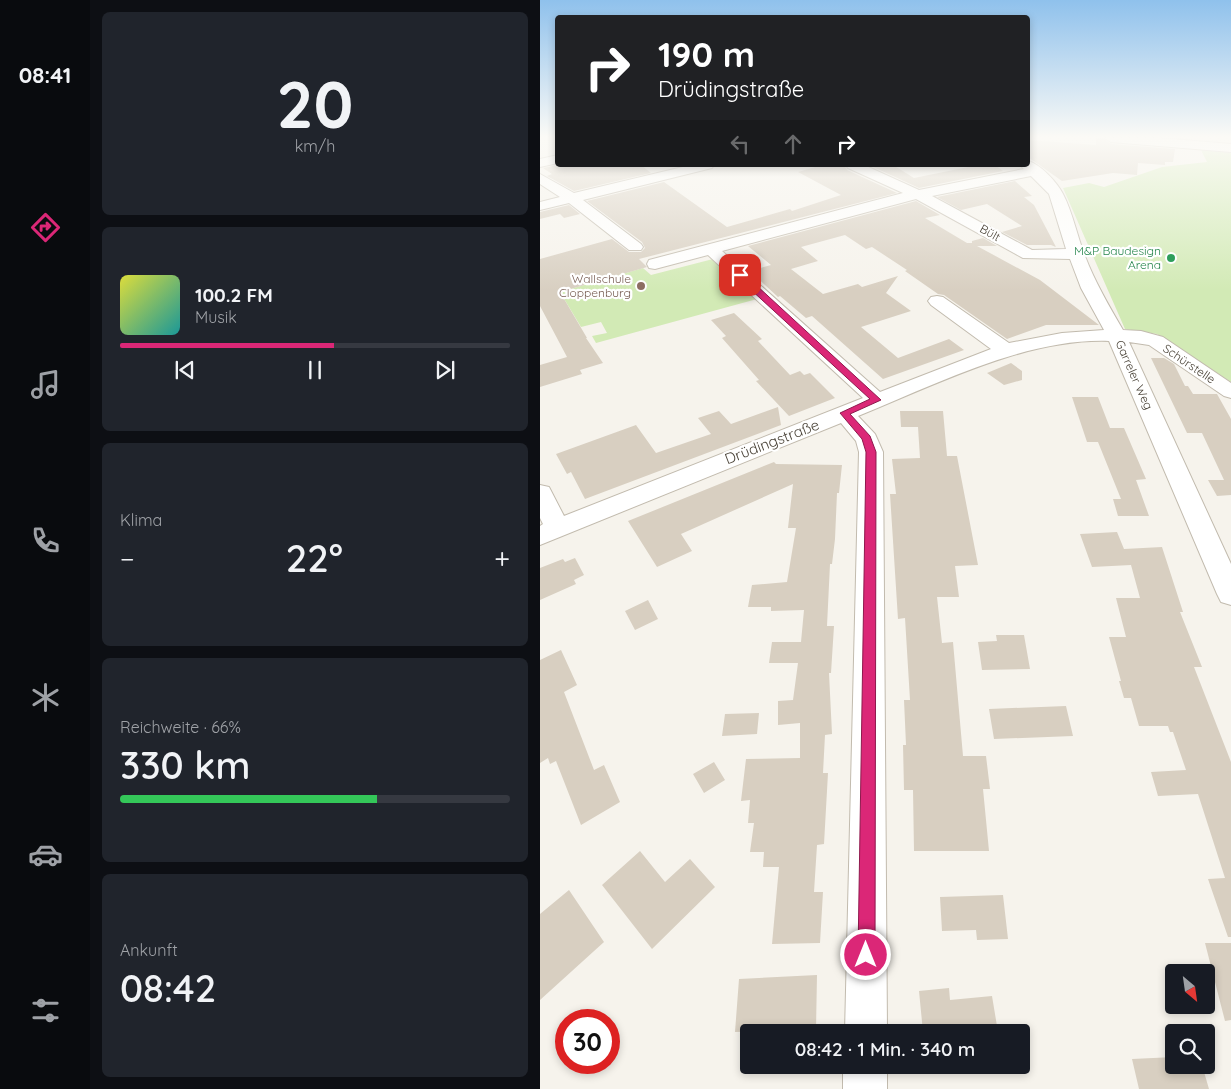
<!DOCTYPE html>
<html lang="de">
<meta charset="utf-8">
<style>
:root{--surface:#171b24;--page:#20242c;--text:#f1f3f6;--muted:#9ea1a6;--line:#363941;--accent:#db2777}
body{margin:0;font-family:Quicksand,sans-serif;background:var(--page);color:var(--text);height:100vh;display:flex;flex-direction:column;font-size:19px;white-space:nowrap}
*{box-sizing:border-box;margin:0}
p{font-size:16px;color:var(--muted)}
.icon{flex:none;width:28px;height:28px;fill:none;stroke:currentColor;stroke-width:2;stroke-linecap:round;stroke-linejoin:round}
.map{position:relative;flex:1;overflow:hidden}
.panel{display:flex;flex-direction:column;gap:12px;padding:12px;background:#0d0f14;width:450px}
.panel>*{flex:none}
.top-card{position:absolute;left:15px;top:15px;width:475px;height:152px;border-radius:5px;box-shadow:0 2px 8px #0003;background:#202124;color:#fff;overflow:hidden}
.needle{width:32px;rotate:151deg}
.fabs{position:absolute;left:625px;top:964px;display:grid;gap:10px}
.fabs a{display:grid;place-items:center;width:50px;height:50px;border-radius:5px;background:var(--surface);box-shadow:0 2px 8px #0003;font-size:25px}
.speed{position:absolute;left:15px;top:1009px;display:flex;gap:10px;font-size:25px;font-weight:700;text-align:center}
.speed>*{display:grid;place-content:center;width:65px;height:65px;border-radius:50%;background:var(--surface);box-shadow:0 2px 8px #0003;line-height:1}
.speed .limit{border:8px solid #d22;background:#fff;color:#111}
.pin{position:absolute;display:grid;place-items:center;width:42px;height:42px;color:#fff;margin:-21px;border-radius:10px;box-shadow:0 2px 8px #0006}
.me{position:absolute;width:55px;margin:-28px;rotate:0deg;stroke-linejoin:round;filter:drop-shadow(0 0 4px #0008)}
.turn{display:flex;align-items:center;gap:18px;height:105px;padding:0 20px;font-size:22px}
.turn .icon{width:65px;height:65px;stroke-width:2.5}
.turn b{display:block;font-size:35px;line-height:42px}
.lanes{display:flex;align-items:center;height:48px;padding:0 20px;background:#0003;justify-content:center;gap:25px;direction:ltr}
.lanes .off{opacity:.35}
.big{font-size:38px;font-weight:600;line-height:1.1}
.panel .widget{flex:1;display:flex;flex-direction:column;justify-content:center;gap:8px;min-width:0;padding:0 18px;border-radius:8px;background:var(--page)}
.panel .dial{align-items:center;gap:0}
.dial b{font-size:65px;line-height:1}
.song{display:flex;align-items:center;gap:15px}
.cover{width:60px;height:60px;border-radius:8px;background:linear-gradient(135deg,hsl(60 70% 55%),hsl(180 70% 35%))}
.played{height:5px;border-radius:2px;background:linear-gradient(90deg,var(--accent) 55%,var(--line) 55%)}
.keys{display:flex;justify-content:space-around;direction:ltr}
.heat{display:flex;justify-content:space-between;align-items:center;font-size:28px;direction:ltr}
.charge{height:8px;border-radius:4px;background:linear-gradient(90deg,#34c759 66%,var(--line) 0)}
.trip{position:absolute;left:200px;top:1024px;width:290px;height:50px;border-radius:5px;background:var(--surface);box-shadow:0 2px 8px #0003;font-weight:600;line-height:50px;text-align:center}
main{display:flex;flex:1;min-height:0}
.dock{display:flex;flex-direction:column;width:90px;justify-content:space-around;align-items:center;background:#090b0e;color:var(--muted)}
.dock .icon{width:35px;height:35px}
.dock .selected{color:var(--accent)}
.dock b{font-size:22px;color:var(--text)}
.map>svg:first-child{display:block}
</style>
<main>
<nav class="dock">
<b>08:41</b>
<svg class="icon selected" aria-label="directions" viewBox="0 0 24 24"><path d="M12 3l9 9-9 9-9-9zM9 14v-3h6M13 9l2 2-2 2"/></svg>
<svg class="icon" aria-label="music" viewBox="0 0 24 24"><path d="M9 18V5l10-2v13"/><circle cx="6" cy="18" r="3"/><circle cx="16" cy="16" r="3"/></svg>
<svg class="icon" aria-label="phone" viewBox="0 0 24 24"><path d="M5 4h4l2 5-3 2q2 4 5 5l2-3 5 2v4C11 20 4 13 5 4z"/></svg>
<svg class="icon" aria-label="climate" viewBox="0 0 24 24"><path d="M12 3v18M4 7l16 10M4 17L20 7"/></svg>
<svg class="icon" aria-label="car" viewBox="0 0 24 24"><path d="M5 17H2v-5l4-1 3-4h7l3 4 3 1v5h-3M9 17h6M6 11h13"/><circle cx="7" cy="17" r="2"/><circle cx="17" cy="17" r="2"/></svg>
<svg class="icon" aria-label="filters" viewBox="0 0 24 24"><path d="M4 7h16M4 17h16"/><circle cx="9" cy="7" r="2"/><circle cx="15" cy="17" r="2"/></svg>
</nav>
<section class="panel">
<div class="widget dial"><b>20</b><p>km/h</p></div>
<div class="widget">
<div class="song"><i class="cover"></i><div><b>100.2 FM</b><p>Musik</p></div></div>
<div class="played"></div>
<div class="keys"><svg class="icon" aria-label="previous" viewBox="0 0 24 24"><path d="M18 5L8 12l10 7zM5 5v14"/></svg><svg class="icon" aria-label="pause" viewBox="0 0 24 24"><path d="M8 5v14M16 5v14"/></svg><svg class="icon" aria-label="next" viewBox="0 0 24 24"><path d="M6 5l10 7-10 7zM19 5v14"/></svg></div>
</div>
<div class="widget"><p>Klima</p>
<div class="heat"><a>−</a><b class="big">22°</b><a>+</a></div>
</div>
<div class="widget"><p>Reichweite · 66%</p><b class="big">330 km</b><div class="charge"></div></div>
<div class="widget"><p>Ankunft</p><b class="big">08:42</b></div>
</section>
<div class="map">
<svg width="691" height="1089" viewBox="0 0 691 1089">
<rect width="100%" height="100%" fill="#f6f3ec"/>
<!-- green -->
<path fill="#d2eab5" d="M661,150l30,3v229l-74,-48 -32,-5 -62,-141 26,-5 15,4 58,-20 45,-5z
M173,259l44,40 -161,44 -4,-7 15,-3 -6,-11 -20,5 -21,-35 83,-24 8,7z"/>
<!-- building -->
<path fill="#d8cfc1" d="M556,138h7l8,6 64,5 -2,13h-8v3l-27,-2 -1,12 -24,-2 -51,8 -34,-24v-17l68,5z
M18,165h83l10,8 -77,18 -27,-15 5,-2 -9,-6z
M282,165h22l3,5 50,23 -258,66 8,8 -87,25 27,46h-1l17,25 -23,7 2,4 -42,13v-22l27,-8 -27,-51v-47l72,-20 17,13h12l4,-4 -3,-6 -55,-41 77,-19 63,45 63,-18 2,2 49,-16 -43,-23z
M329,165h24l21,13 64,-13h17l8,6 -84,17z
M475,181l17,15 -8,1 10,8 22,42 -5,-2h-24l-25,-13 20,-6 -35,-22 -26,6 -24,-13z
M376,201l24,14 -15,3 42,25h5v-2l11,-3 14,8h-20l63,34 59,45h-53l-39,14 -63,-44 -6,-1 -33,-23 2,-1 -35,-23 -6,2 -21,-14 -44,12 17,14 -27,8 32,25 35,-10 4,3 36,-11 -12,17 25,18 -50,16 37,31 51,-19 15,11 -81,29 -71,-63 -6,2 -26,-22 -2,1 -28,-26 21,-6 -23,-19z
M29,205l11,9 -16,4 -4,-4 -20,5v-7z
M194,313l28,26 -4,2 32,34 10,-4 4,4 6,-2 25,25 -46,18 -33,-35 3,-1 -37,-42 4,-2 -15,-16z
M611,358h13l10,6 11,22h3l5,8h24l14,25v76l-14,1 -9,-16h16l-22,-47h-15z
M471,363l11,8v9l-18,5 -17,-12z
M532,397h26l12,31h14l22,51 -10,1 13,36h-31l-5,-17h8l-23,-57h-11z
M238,407l3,18 -196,74 -14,-27 -4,2 -11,-20 80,-29 20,28 55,-19 -13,-16 21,-7 12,13z
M360,411h43l4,45h10l21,109 -23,1 4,31h-22l5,46 11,-1 10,114h23l4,33h-7l6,62h-75l-1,-61h-9l-1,-45h3l-2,-45h6l-5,-82 -7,1 -8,-125h6l-4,-35 28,-1 -2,-31h-17z
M234,462l2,2 66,1 -3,28h-2l-2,46 -3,25h-2l-3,62h7l-3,47h-2l3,61 -7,1 -2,38h5l-4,71 -7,1 -3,47h9l-3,51 -48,1 7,-77h-16l1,-15h-14l4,-29h-6l2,-23 -9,1 5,-42 54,-1v-35l-22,2v-24l15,-1 5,-37h-29l3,-21h29l3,-32 -33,1v-4h-23l4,-22 35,-3 9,-54h-8l5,-44 -112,50 11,17 -35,16 -29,-46z
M577,532l7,17 38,-2 21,65h-3l22,55h-8l37,95v175h-3l-20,-58 17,-1 -27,-84 -40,2 -7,-24 35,-2 -13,-38h-3l-2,-6h-29l-8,-28h-7l-5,-17h2l-12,-44h17l-10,-39h24l-9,-33 -39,2 -12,-33z
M35,558l9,17 -10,5 2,4 -36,16v-32l23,-9 2,3z
M108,600l10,19 -23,11 -10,-19z
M456,635h28l6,34 -48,1 -4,-28 19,-1z
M21,650l16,35 -13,7 30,78 10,-5 16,37 -39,23 -25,-64 -6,3 -2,-6 -8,5v-103z
M526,706l7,30 -79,3 -5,-30z
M219,713l-2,21 -35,2 3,-22z
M174,762l11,18 -21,13 -11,-19z
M100,851l25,31 25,-23 25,28 -63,62 -50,-64z
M29,890l35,52 -64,58v-86z
M463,895l5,44 -31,1 -1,-10 -34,1 -2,-34z
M665,943h26v77l-6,1z
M277,975l-1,55 -81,2 4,-53z
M409,988l1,12 42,-4 6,36h-75l-4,-41z
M634,1057v8h28l7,24h-70l-7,-30z"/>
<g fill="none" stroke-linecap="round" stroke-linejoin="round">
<defs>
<path id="minor" d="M565,138h55l71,6v8l-120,-10z
M18,155v8l-18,4v-8z
M488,161c12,3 29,21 35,33 10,19 14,42 22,62 10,26 24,50 38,74l18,1 22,6 68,46v15l-7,-2 -75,-51 -20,-3 102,222v41l-10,-3 -4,-8 -108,-253c-84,-3 -174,44 -251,75l17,18 8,18 4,580h-42l14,-580 -3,-11 -15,-18 -301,122v-19l3,-2 -3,-6v-33l9,2 15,29 299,-118 -155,-143 -53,14 -6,-1 -2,-4 2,-4 254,-67 -55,-25 -2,-3h18l55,25 105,-21 -4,-4h8zM491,176l18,18 17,55 -34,1 -100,-54zM376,199l107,59 47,1 11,29 23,42 -42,3 -53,10 -66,-46 -6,-1 -6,1 -3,4 3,4 60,44 -111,43 -158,-141z
M151,165h23l-2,3 -129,32 58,44 2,3 -2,3h-12l-60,-47 -29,7v-8l20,-5 -20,-13v-10l34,19z
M303,1065h44v24h-44z"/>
</defs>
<!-- minor casing -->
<use href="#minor" stroke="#c2bbae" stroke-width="2"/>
<!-- minor -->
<use href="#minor" fill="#fff" fill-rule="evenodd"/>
</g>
<!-- sky -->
<linearGradient id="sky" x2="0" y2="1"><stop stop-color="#8fc1ec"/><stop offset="0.47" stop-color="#fbfaf6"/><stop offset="1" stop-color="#fbfaf6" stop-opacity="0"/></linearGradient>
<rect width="691" height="291" fill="url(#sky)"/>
<!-- route -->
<path fill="#db2777" stroke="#8e194d" d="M197,273h6l138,127 -31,14 20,22 6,16 -1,503 -3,6 -6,3 -6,-3 -2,-6 8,-503 -4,-13 -22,-26 30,-14 -133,-122z"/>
<!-- markers -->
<circle fill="#2e9e5b" stroke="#fff" stroke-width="2" cx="631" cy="258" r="5"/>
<circle fill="#8d6e63" stroke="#fff" stroke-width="2" cx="101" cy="286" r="5"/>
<g text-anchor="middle" stroke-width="4.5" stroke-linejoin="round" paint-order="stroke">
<!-- far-street labels -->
<g font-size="12" fill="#4b4439" stroke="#fff">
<text transform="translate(450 233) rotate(29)" y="4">Bült</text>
<text transform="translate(649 364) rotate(34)" y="4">Schürstelle</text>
<text transform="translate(594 375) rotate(66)" y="4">Garreler Weg</text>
</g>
<!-- far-leisure labels -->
<g font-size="12" fill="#27864d" stroke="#fff" text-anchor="end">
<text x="621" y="255">M&amp;P Baudesign<tspan x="621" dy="14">Arena</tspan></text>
</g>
<!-- far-education labels -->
<g font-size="12" fill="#785e54" stroke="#fff" text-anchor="end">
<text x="91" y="283">Wallschule<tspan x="91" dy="14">Cloppenburg</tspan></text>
</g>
<!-- street labels -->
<g font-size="15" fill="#4b4439" stroke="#fff">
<text transform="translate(232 442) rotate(-21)" y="5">Drüdingstraße</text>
</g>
</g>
</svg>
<div class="fabs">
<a><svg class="needle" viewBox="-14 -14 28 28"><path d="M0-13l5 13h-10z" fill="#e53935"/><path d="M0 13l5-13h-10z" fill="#9ea1a6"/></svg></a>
<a><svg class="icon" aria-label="search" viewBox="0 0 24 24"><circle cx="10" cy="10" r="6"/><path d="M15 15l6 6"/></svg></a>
</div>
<div class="speed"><div class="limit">30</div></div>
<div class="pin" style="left:200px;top:275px;background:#d93025"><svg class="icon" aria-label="arrive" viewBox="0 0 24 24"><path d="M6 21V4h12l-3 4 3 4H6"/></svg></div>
<svg class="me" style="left:326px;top:955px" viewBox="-20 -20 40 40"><circle r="17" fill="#db2777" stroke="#fff" stroke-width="3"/><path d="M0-11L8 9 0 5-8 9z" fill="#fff"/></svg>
<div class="trip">08:42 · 1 Min. · 340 m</div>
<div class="top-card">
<div class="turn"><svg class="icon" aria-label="right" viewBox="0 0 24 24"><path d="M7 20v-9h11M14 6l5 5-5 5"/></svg><div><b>190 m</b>Drüdingstraße</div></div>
<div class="lanes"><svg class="icon off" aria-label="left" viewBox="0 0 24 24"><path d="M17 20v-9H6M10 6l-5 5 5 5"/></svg><svg class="icon off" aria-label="ahead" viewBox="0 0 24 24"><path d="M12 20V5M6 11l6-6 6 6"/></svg><svg class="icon" aria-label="right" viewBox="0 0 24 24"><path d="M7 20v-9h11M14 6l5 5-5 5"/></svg></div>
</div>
</div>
</main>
